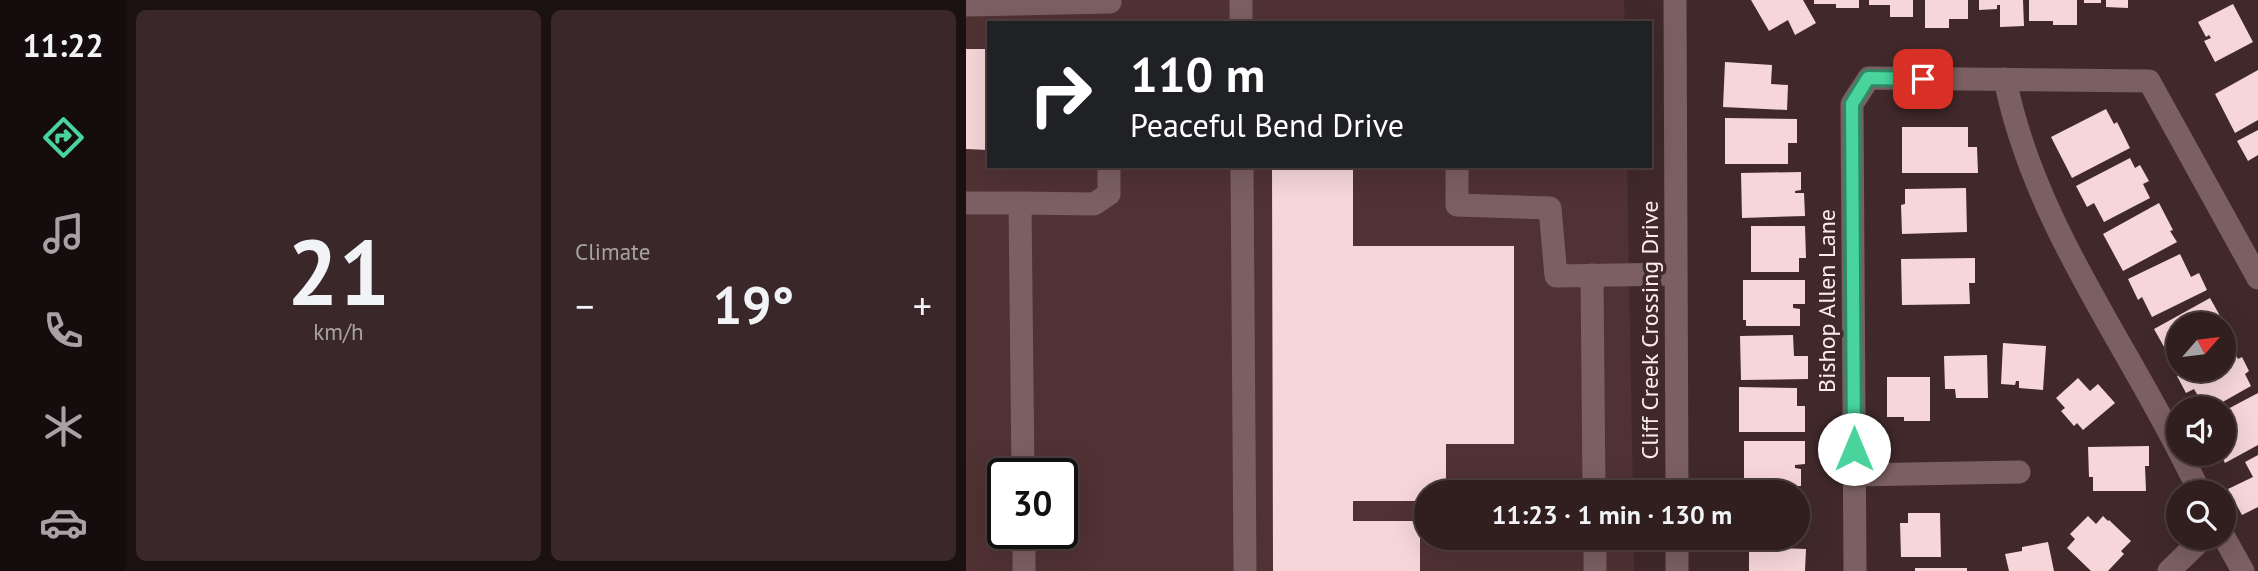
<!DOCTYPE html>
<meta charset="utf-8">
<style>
:root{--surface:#311f20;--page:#392729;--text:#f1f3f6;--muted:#a8a2a5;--line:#4c3d3e;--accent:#49d49c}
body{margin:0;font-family:"PT Sans",sans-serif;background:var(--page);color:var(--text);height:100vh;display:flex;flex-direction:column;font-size:26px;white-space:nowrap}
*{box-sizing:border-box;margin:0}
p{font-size:23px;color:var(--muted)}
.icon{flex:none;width:38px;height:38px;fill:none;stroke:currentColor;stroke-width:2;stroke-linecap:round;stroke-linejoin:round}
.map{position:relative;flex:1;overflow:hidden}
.panel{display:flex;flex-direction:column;gap:10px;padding:10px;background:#1b1112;width:840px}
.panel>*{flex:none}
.hud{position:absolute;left:21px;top:21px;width:665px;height:147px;border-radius:0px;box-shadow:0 7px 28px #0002,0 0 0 2px var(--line);background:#202124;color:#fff;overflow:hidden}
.needle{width:46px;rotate:62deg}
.controls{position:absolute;left:1200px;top:312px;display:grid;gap:14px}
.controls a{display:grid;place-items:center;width:70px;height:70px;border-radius:50%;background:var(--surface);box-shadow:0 7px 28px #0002,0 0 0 2px var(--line);font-size:35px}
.speed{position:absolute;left:21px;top:458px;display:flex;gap:14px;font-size:35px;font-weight:700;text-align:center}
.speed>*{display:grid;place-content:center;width:91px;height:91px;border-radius:50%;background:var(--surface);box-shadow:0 7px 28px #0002,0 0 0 2px var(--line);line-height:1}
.speed .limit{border:4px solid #111;border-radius:10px;background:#fff;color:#111}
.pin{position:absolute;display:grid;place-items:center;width:60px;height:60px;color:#fff;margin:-30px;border-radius:14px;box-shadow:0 4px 10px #0006}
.me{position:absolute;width:77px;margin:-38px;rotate:0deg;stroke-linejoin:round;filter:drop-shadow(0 0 5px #0008)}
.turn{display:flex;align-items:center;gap:24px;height:147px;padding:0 28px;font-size:32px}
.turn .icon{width:91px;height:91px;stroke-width:2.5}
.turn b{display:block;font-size:49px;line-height:60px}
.big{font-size:52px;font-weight:700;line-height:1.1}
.panel .tile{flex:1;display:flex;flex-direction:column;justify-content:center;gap:10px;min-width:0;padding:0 24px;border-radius:10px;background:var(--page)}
.panel .dial{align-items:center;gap:0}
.dial b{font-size:91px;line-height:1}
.heat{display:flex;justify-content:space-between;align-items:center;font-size:38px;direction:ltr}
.panel .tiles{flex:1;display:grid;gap:10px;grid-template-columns:repeat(2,1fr)}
.trip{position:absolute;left:448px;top:480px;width:396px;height:70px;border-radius:35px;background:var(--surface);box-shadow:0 7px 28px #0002,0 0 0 2px var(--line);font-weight:700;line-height:70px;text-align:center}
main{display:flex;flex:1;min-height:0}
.tab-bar{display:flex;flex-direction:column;width:126px;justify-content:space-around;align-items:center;background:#140c0d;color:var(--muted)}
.tab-bar .icon{width:49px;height:49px}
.tab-bar .on{color:var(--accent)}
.tab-bar b{font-size:32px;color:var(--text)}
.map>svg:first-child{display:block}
</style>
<main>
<nav class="tab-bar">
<b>11:22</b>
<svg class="icon on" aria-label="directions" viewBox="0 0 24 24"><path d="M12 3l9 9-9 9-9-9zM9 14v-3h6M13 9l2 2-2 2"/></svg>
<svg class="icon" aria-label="music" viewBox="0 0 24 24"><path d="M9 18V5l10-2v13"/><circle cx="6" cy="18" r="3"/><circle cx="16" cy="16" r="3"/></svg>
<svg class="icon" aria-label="phone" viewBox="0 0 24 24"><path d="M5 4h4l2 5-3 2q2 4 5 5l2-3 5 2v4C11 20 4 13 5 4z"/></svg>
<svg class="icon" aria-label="climate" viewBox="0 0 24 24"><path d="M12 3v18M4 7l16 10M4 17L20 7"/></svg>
<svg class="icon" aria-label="car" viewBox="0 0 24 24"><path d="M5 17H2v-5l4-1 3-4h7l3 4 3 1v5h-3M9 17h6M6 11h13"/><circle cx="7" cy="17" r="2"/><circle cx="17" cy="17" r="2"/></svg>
</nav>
<section class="panel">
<div class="tiles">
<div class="tile dial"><b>21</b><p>km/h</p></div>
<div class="tile"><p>Climate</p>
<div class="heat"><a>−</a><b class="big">19°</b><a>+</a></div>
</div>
</div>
</section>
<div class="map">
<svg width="1292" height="571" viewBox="0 0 1292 571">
<rect width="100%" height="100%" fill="#41292b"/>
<!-- built -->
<path fill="#503134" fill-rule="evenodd" d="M0,0h658l1,23h-636v143h638l6,326h-207v45h208v34h-668zM37,474h59v60h-59z"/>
<!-- building -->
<path fill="#f6d6d8" d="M785,0h52l13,23 -21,12 -7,-15 -19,11z
M848,0h45v8h-23v-4h-22z
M903,0h44v17h-23v-12h-21z
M959,0h43v19h-19v9h-24z
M1013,0h44l1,26 -24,1v-22h-3v4l-18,1z
M1063,0h48v25h-24v-4h-24z
M1118,0h17v3h-17z
M1140,0h22v8l-22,-1z
M1267,4l20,38 -38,20 -11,-21 7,-3 -2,-3 -3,2 -8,-15z
M0,49h23v101l-23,-1z
M759,62l47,3 -1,19 17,1 -1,25 -64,-3z
M1292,70v50l-23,13 -20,-39z
M1140,109l8,15 3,-2 13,26 -58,30 -21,-41z
M759,118l72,1v24h-9v21h-63z
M936,127h66v20h9l1,26h-76z
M1292,130v25l-10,6 -11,-20z
M1164,158l5,10 5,-3 9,16 -6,3 7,14 -46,24 -10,-19 -7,4 -11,-21z
M306,166h81v80h161v198h-68v48h-20v9h-73v20h67v50h-147z
M835,172v18l-6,1v2h9l1,23 -63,2 -1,-45z
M1000,188l1,44 -65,2 -1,-29 4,-1v-15z
M1193,203l14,27 -3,1 7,11 -54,29 -20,-37z
M785,226h54l1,32h-7v14h-48z
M1214,254l11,23 8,-4 8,17 -55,27 -10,-20 -4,3 -10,-21z
M1009,258v25h-6l1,21 -68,1 -1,-46z
M777,280h62v24h-12v4l7,1v17h-54v-6h-3z
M1244,298l14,25 -45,1v42l-3,2 -22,-39z
M827,335l1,21h14v23l-67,1 -1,-44z
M1037,343l43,3 -3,44 -24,-2v-7h-3l-1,4 -14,-1z
M1265,346l7,13 4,-2 7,14 -4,3 6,12 -39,22h-7l-11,-19 -8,4 -9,-17 11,-7h36v-20z
M1021,355l1,43h-32l-1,-9h-10l-1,-33z
M921,377h43v44h-26v-4h-17z
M1112,378l12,13 8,-7 17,19 -32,27 -6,-7 -3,3 -13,-15 4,-3 -9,-10z
M773,387l58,1v18h8v26h-66z
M1292,393v52l-33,18 -5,-10h4v-42z
M778,441h61v23l-10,1v3l6,1v17h-57z
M1183,446v20h-4l1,25h-53v-14h-4l-1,-30z
M1292,455v52l-16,8 -14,-26 25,-12 -8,-15z
M831,495h8v24h-8z
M942,513h32l1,44h-40l-1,-34h8z
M1122,516l8,8 7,-8 5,5 1,-1 22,21 -10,10 3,3 -16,17h-17l-24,-23 8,-9 -5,-5z
M772,537h33v3h-33z
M1082,542l6,29h-45l-4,-17 17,-3v-4z
M783,547l57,2 -1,22h-56z
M949,568h52v3h-52z"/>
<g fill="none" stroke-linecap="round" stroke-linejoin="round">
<!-- minor -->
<path stroke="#7b5f62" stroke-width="23" d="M275,0v23
M709,0l2,492
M0,5l144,-3
M1039,79c27,136 112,251 174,372
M276,166l3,405
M491,166v39l93,3 6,68 120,-2
M0,203h54
M626,275l2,217
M1214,453l20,39
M57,474l-3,-271 74,1 15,-10v-28
M889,475l164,-3
M629,537v34
M711,537v34
M1258,537l19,34
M58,571v-37
M889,571l-3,-467 17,-26 280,3 109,197
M1203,571l35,-34"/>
</g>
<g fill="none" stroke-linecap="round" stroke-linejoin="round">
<defs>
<path id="route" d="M888,449l-2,-345 16,-26 55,1"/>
</defs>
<!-- route casing -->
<use href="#route" stroke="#2f8a65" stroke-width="18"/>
<!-- route -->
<use href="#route" stroke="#49d49c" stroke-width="12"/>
</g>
<g text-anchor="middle" stroke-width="7" stroke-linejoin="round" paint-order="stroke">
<!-- street labels -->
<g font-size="24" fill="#fceced" stroke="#41292b">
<text transform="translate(861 301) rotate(-90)" y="8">Bishop Allen Lane</text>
<text transform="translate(684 330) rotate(-90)" y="8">Cliff Creek Crossing Drive</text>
</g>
</g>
</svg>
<div class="controls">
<a><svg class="needle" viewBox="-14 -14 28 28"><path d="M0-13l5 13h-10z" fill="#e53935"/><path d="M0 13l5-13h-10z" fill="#a8a2a5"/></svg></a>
<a><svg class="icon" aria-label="sound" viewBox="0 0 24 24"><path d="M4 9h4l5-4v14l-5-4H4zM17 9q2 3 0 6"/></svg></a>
<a><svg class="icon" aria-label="search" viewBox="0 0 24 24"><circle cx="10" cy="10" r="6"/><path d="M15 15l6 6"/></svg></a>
</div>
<div class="speed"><div class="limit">30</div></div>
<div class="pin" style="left:957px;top:79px;background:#d93025"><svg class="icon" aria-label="arrive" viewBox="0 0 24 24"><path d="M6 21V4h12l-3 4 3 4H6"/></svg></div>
<svg class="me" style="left:888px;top:449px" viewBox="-20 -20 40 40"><circle r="19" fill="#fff"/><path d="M0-13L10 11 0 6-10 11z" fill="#49d49c"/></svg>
<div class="trip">11:23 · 1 min · 130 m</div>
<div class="hud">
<div class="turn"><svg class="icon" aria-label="right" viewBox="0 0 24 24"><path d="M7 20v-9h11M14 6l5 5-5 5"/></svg><div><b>110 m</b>Peaceful Bend Drive</div></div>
</div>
</div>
</main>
